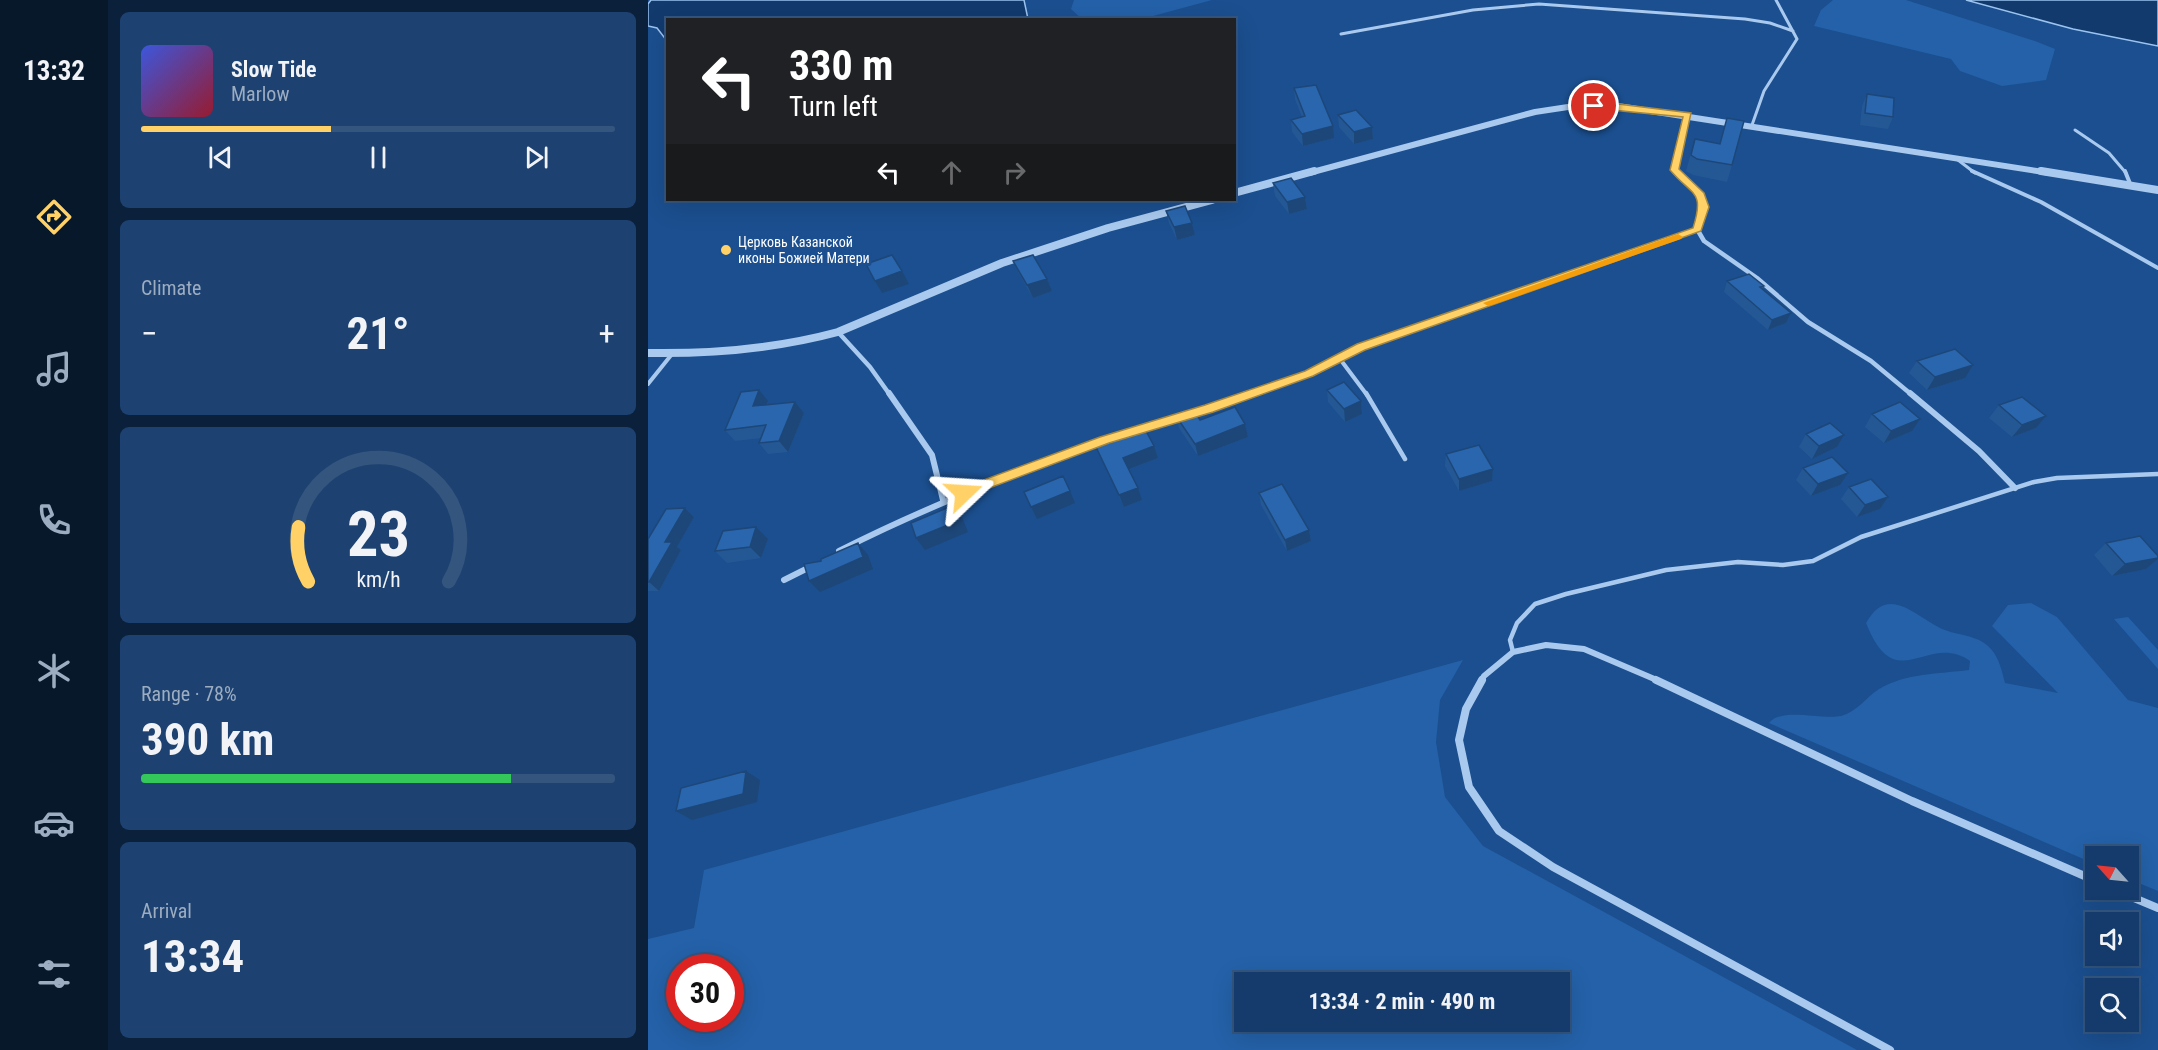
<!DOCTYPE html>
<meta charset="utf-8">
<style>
:root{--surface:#143b6b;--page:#1d4271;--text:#f1f3f6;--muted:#9dadc1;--line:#33557e;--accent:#ffd166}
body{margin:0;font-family:"Roboto Condensed",sans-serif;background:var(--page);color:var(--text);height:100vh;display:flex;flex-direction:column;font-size:22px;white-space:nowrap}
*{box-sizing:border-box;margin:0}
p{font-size:20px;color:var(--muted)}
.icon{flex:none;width:33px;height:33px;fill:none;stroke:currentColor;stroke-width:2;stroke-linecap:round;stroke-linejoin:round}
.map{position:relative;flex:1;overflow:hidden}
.side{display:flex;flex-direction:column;gap:12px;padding:12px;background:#0b203b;width:540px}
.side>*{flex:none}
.guide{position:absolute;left:18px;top:18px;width:570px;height:183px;border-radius:0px;box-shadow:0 6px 24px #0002,0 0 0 2px var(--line);background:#202124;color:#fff;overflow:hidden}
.needle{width:39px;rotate:297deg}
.tools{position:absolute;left:1437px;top:846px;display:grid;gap:12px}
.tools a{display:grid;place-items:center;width:54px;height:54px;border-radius:0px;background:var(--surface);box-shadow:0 6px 24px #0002,0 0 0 2px var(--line);font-size:30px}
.speed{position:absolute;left:18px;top:954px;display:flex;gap:12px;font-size:30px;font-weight:700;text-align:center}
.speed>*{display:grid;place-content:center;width:78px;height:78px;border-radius:50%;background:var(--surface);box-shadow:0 6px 24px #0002,0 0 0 2px var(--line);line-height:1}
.speed .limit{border:9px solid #d22;background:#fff;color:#111}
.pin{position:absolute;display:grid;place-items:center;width:51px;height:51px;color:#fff;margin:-26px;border:3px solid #fff;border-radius:50%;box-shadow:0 2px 6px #0007}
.me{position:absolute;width:66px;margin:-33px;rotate:70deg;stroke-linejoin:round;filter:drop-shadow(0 0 4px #0008)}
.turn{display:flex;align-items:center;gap:21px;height:126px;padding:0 24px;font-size:27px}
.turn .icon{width:78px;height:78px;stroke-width:2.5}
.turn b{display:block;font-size:42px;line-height:51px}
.lanes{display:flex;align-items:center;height:57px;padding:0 24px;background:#0003;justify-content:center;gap:30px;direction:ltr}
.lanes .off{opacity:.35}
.big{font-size:45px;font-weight:700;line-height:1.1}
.side .card{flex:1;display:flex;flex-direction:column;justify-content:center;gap:9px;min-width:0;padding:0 21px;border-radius:9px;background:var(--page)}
.side .dial{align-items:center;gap:0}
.dial svg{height:156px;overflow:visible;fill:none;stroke:var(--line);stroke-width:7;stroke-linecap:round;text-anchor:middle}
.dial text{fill:var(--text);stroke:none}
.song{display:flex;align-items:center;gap:18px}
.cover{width:72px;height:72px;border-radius:9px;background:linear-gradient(135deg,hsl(230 70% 55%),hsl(350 70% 35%))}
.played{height:6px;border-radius:3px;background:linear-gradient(90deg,var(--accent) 40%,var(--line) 40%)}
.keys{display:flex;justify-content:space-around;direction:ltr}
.heat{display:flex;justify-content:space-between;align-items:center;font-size:33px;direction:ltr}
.charge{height:9px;border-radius:4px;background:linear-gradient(90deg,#34c759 78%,var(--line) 0)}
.trip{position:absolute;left:586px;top:972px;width:336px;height:60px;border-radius:0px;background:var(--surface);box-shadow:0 6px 24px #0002,0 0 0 2px var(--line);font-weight:700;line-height:60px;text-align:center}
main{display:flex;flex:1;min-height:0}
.tab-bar{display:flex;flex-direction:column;width:108px;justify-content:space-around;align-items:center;background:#08182b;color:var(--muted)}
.tab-bar .icon{width:42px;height:42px}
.tab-bar .selected{color:var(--accent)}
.tab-bar b{font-size:27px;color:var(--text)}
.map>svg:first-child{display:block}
</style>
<main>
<nav class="tab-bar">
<b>13:32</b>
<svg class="icon selected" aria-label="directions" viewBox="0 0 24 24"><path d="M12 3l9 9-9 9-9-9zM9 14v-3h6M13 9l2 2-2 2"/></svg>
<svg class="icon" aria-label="music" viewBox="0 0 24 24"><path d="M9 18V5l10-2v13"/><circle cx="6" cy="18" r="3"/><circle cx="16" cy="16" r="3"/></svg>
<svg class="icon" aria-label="phone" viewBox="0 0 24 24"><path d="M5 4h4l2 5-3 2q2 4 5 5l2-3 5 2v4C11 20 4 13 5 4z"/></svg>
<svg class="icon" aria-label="climate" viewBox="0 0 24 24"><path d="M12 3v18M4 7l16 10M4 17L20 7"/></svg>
<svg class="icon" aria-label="car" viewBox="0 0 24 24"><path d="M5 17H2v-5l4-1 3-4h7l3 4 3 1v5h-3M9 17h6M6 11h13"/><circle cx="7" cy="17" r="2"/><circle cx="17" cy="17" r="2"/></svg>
<svg class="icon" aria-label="filters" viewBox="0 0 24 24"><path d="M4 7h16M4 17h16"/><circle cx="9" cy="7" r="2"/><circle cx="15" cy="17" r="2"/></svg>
</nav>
<section class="side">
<div class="card">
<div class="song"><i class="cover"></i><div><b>Slow Tide</b><p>Marlow</p></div></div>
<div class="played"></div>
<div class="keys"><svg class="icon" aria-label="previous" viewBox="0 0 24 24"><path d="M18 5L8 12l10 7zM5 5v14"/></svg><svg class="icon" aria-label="pause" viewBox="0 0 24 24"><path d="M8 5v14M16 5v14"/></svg><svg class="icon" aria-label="next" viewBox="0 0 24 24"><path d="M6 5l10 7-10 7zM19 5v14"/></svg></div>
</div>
<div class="card"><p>Climate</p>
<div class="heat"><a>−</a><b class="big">21°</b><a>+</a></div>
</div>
<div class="card dial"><svg viewBox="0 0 100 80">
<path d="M14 69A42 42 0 1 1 86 69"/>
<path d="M14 69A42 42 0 0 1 9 41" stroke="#ffd166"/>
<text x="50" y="56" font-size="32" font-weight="700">23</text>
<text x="50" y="72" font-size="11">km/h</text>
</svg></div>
<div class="card"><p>Range · 78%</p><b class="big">390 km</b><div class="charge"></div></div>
<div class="card"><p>Arrival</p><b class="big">13:34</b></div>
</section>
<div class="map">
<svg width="1510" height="1050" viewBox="0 0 1510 1050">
<rect width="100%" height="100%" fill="#1b4f8f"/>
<!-- green -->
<path fill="#2461a8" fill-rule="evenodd" d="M426,0h138l-70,19 -59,1 -12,-11z
M1185,0h73l129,41 20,8 -9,31 -44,6 -42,-15 -9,-12 -137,-33 7,-16z
M1383,603l26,14 71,83 30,8v183l-29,-12 -1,-23h-32l-1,8 -326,-141c12,-16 53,-3 72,-7 16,-4 24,-18 38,-27 27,-16 59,-15 90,-19l1,-9c-43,-30 -74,38 -104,-38 24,-43 53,-1 82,8 15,5 32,5 43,18 8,9 11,22 14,34l53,10 -66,-67 16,-21z
M1480,617l30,33v19l-44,-50z
M815,660l-23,40 -4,42 9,55 38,49 374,204h-1209v-111l46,-11 10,-58zM32,968h50v50h-50zM912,982v40h-315v-40z"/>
<!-- water -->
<path fill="#123a6d" stroke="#9cc4f0" stroke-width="1.5" d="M3,0h373l4,19 -360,1 -1,21 -10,-13 -9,-2v-22z
M1318,0h192v46l-85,-17z"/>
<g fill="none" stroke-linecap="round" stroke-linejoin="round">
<!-- service-far2 -->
<path stroke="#a9c9ee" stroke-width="3" d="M693,34l132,-24 66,-6 206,15 25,4 23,8
M1104,125l12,-34 33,-52 -21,-39
M1427,130l34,23 17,20
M1310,160l17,13"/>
<!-- service-far1 -->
<path stroke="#a9c9ee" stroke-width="4" d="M1324,171l69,31 117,66
M1477,171l6,15
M692,359l27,36
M0,384l24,-30"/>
<!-- service -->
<path stroke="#a9c9ee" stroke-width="4.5" d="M718,393l39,66
M865,652l-3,-12 7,-17 18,-19 31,-10 100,-24 72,-8 45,3 30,-4 48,-24 173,-55 23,-4 101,-4"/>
<!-- minor-far3 -->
<path stroke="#a9c9ee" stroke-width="4" d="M1029,173l-3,-3 14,-55"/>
<!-- minor-far2 -->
<path stroke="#a9c9ee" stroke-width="4.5" d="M1049,229l7,12 53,37 51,44 63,39 41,34
M190,332l32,35 20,28
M602,395l50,-18 61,-30 336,-118c11,-35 3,-34 -22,-58"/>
<!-- minor-far1 -->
<path stroke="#a9c9ee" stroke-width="6" d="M241,393l43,62 11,45
M1262,393l69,58 36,37
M191,551c85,-43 173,-78 263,-109 50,-18 102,-32 153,-49
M136,580l28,-14
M833,681l3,-5 29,-24 33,-7 38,4 75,32"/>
<!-- minor -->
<path stroke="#a9c9ee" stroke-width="8" d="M834,680l-16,29 -7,31 10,47 30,44 54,36 337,183
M1008,680l256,121 184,80
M1467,890l43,18"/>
<!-- tertiary-far1 -->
<path stroke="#a9c9ee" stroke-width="6" d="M661,173l226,-61 33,-5 50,-1 432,67"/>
<!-- tertiary -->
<path stroke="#a9c9ee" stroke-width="8" d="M1393,171l117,19
M586,193l80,-22
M0,353c65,1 127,-4 190,-21l164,-69 106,-35 104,-28"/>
</g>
<!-- wall -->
<path fill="#245895" d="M646,88l40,50 -31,8 -11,-14 -1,-12 11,-3 -7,-18z
M1219,94l26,23 -5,12 -28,-4 2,-19z
M690,115l34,12 1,12 -19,5 -15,-17z
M1047,139l37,26 -5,17 -34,-7 -7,-4z
M625,183l32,14 2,12 -18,5 -14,-18z
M518,211l26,12 3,12 -18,5 -8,-17z
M365,261l34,18 5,12 -19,7 -14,-24z
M1079,281l37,5 -1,3 28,24 -5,10 -18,7 -44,-38z
M1269,361l48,17 -38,12 -18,-17z
M679,390l34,11 1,13 -17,8 -17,-20z
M120,401l-1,4 28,-3 9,11 -16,39 -20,2 -9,-11 2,-5 -26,3 -10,-11z
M1351,405l47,11 -10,12 -24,9 -23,-19z
M1224,414l40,17 -28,12 -19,-16z
M528,416l24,4 45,4 3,13 -50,19 -19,-28z
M1158,434l38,1 -7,12 -25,12 -13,-12z
M506,446l4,12 -30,12 14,30 -18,7 -28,-60z
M798,454l47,15 -1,12 -33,10 -14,-25z
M1155,468l37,17 -29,11 -15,-16z
M1201,487l39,10 -8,12 -23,8 -16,-18z
M611,493l50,37 2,11 -24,10 -26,-46z
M37,508l9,9 -17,30 4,3 -22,41h-11v-52z
M120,539l-7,19 -34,5 -12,-12z
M1458,543l52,13v3l-12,10 -34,7 -18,-21z"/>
<!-- shaded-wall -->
<path fill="#1d4779" d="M685,126l1,12 -31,8 -1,-12z
M724,127l1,12 -19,5v-12z
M657,197l2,12 -18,5 -2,-12z
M544,223l3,12 -18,5 -3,-13z
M254,271l7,13 -27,9 -7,-12z
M399,279l5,12 -19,7 -6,-13z
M1143,313l-5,10 -18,7 4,-10z
M1325,365l-8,13 -38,12 8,-13z
M111,390l9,11 -6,16 -9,-11z
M713,401l1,13 -17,8 -1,-13z
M147,402l9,11 -16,39 -9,-11z
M1398,416l-10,12 -24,9 10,-12z
M1272,419l-8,12 -28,12 7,-12z
M597,424l3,13 -50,19 -3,-12z
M1196,435l-7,12 -25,12 7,-13z
M506,446l4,12 -31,12 -4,-12z
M845,469l-1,12 -33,10v-12z
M1200,473l-8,12 -29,11 7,-12z
M490,488l4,12 -18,7 -5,-12z
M422,491l5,12 -38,16 -6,-12z
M1240,497l-8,12 -23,8 8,-12z
M306,505l8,12 6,15 -43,18 -9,-12z
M37,508l9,9 -17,30 4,3 -22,41 -10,-9 16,-40z
M108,527l12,12 -7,19 -11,-11z
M661,530l2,11 -24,10 -2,-11z
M210,543l10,12 5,14 -53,23 -11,-11z
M1510,558v1l-12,10 -34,7 13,-12z
M98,771l14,9 -3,22 -65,18 -16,-9z"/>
<!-- building -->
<path fill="#2a66ad" stroke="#1d4779" stroke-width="1.5" d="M668,85l17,41 -31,8 -11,-14 14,-4 -11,-28z
M1219,94l27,4 -1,19 -28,-4z
M708,110l16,17 -18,5 -16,-17z
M1079,118l17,3 -12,44 -35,-6 -6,-4 4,-16 25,5z
M643,178l14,19 -18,5 -14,-19z
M537,206l7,17 -18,4 -8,-16z
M244,255l10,16 -27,10 -9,-17z
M385,255l14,24 -20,6 -14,-24z
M1101,274l15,12 -4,1 31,26 -19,7 -45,-39z
M1307,349l18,16 -38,12 -18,-16z
M696,382l17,19 -17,8 -17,-19z
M111,390l-6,16 42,-4 -16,39 -20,2 7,-18 -41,5 16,-38z
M1374,397l24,19 -24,9 -23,-20z
M1252,402l20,17 -29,12 -19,-17z
M587,407l10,17 -50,20 -19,-28 17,-7 7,11z
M1182,423l14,12 -25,11 -13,-12z
M498,431l8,15 -31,12 15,30 -19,7 -23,-48z
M831,445l14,24 -34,10 -13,-25z
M1184,457l16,16 -30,11 -15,-16z
M415,476l7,15 -39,16 -7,-15z
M1223,479l17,18 -23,8 -16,-18z
M634,484l27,46 -24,10 -26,-47z
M306,505l6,15 -44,18 -5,-15z
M37,508l-20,34h7l-23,40h-1v-43l18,-30z
M108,527l-6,20 -35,4 8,-20z
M1492,536l18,20v2l-33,6 -19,-21z
M210,543l5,14 -54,24 -5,-17 17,-3v-2z
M98,771l-3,23 -67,17 5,-23z"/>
<!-- route -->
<path fill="#ffd166" stroke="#a68842" stroke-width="1.5" d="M946,103l24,1 73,9 -12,56 25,24 5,14 -8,24 -336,119 -52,26 -100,36 -104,31 -141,53h-9l-2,-3 2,-4 141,-52 105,-32 100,-34 52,-27 336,-116c12,-38 -1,-32 -23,-58l13,-53 -92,-9 -1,-2z"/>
<!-- slow -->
<path fill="#f59e0b" d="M1030,234l5,3 -2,2 -189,66 -4,1 -5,-3z"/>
<!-- markers -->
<circle fill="#ffd166" stroke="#1b4f8f" stroke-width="2" cx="78" cy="250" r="6"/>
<g text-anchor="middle" stroke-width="6" stroke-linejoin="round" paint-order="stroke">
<!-- far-poi labels -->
<g font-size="14" fill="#fff" stroke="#1b4f8f" text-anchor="start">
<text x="90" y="247">Церковь Казанской<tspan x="90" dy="16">иконы Божией Матери</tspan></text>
</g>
</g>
</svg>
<div class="tools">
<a><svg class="needle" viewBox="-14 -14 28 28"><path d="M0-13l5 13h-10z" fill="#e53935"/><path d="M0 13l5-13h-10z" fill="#9dadc1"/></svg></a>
<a><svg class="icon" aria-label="sound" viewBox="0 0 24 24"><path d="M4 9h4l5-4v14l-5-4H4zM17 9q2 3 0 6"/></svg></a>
<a><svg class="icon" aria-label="search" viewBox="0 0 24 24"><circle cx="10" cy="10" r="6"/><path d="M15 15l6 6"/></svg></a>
</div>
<div class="speed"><div class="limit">30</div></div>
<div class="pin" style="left:946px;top:106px;background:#d93025"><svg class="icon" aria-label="arrive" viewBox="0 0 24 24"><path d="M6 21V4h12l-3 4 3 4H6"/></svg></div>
<svg class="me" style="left:316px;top:493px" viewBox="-20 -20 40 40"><path d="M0-17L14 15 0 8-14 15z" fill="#ffd166" stroke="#fff" stroke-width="4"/></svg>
<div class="trip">13:34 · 2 min · 490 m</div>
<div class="guide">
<div class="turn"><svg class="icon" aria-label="left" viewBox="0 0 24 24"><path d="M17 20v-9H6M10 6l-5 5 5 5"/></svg><div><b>330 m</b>Turn left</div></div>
<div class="lanes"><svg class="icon" aria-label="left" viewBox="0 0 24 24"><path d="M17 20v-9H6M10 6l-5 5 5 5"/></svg><svg class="icon off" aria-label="ahead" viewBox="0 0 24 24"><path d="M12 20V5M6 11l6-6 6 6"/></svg><svg class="icon off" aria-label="right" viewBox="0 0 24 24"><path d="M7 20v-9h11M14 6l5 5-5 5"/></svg></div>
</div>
</div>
</main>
